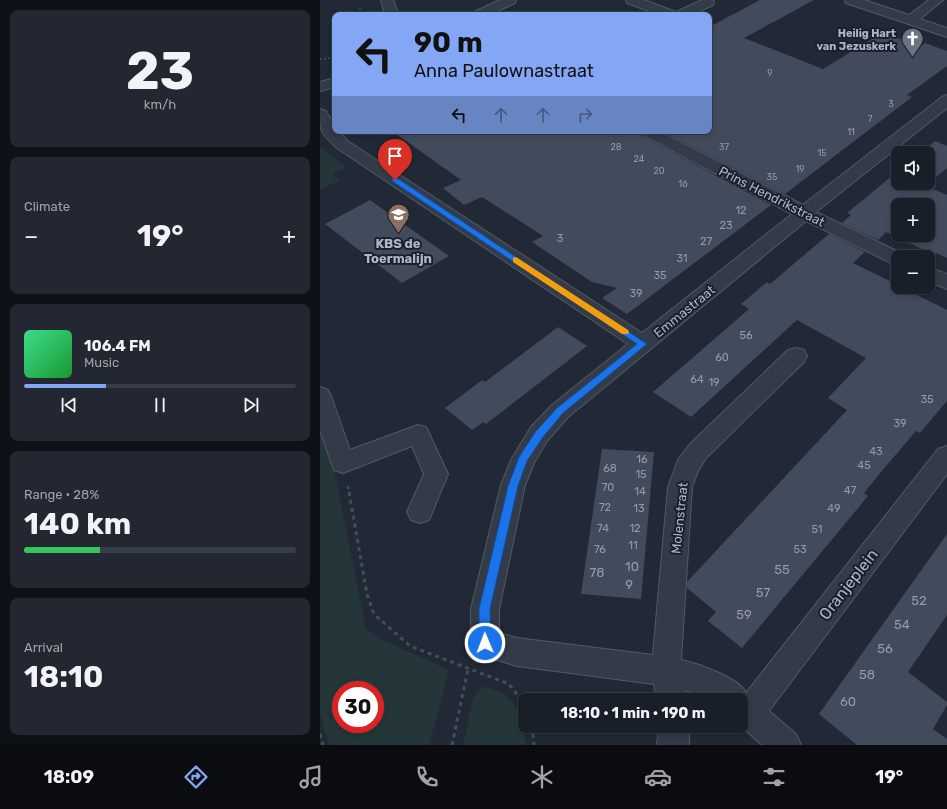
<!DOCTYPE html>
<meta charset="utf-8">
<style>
:root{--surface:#191f29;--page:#222731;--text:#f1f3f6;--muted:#9fa2a8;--line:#373d46;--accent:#83a7f4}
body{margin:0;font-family:Rubik,sans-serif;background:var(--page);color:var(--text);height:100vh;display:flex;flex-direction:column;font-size:15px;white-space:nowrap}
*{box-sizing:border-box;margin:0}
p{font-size:13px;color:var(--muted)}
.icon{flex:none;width:22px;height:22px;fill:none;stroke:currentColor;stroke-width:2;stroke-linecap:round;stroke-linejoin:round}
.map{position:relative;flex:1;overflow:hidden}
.sheet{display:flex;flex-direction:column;gap:10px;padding:10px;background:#0e1117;width:320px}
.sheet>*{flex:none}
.hud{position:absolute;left:12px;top:12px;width:380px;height:122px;border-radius:8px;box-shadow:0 2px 6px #0003,0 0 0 1px var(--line);background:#83a7f4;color:#111;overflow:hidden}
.fabs{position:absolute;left:571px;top:146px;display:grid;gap:8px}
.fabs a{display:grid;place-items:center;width:44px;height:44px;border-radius:8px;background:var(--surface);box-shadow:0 2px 6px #0003,0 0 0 1px var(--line);font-size:20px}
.speed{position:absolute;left:12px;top:681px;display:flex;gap:8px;font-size:20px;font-weight:700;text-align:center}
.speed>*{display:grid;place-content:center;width:52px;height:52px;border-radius:50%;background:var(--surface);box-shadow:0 2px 6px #0003,0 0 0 1px var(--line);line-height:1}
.speed .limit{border:6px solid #d22;background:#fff;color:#111}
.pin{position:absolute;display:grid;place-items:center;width:34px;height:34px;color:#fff;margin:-41px -17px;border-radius:50% 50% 50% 0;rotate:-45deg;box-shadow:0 0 4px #0007}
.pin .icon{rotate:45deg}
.me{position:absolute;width:44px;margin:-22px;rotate:359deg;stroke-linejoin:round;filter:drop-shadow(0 0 3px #0008)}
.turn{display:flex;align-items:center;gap:14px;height:84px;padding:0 16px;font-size:18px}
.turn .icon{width:52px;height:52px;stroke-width:2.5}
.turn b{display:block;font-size:28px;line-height:34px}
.lanes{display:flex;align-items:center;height:38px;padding:0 16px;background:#0003;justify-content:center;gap:20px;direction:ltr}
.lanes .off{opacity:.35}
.big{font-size:30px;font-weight:700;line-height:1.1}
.sheet .card{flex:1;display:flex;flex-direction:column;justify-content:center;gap:6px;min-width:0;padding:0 14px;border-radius:8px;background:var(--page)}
.sheet .dial{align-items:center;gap:0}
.dial b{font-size:52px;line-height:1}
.song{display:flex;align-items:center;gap:12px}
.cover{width:48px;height:48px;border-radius:6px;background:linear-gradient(135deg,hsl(150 70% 55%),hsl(130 70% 35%))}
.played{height:4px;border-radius:2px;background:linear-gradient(90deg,var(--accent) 30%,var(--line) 30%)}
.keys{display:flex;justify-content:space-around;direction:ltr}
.heat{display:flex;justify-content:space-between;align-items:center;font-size:22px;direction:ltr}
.charge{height:6px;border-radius:3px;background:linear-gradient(90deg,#34c759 28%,var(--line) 0)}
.trip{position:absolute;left:198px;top:693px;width:230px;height:40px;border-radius:8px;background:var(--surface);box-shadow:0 2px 6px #0003,0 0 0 1px var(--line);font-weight:700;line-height:40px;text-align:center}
.dock{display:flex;height:64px;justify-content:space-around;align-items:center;background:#0a0c10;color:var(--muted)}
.dock .icon{width:28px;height:28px}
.dock .on{color:var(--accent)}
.dock b{font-size:18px;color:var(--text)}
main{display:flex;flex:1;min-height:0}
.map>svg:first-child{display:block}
</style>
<main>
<section class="sheet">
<div class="card dial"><b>23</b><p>km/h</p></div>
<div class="card"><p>Climate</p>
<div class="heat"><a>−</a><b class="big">19°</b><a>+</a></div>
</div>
<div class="card">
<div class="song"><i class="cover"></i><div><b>106.4 FM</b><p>Music</p></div></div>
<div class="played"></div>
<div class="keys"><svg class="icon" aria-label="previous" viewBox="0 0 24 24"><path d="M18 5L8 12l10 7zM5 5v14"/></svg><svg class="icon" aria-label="pause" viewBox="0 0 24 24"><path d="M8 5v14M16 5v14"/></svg><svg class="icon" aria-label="next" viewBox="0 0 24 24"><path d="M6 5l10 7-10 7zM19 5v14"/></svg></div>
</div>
<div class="card"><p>Range · 28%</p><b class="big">140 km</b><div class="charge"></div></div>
<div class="card"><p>Arrival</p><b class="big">18:10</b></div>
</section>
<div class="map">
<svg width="627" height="745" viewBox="0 0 627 745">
<rect width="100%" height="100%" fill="#212937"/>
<!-- green -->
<path fill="#243639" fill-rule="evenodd" d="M0,147l27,21 -15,5 8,7 -20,10z
M0,431l15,43 31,155 14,10 69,31 -20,75h-100l-9,-31zM21,690h34v34h-34z
M161,687c17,0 31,12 39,27 5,8 5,22 6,31h-63l10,-47z"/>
<!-- building -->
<path fill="#424b5c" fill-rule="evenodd" d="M440,0h54l-70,38 79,31 59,-36 39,13 4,-3 22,8v15l-40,29 5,2 -127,97 -123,-63h47v-106l2,1z
M72,131h246l2,4 131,70 -144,109 -25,-16 15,-10 -25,-6 -60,-40 11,-6 -61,-39 -18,8 -21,-17 18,-8z
M615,141l12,5v22l-18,15 8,3 -4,3 14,6v63l-11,-5 -1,2 -49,-23 -8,8 -36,-17 9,-8 -4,-2 51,-42v12h30v-30h-8zM578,205h30v30h-30z
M50,200l79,56 -47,27 -77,-59z
M509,234l36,18 -12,11 45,22v2h3l46,23v91l-27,32 -4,-2 -35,41 -17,21 4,3 -126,152 -34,-27 8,-9 -29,-24v-6l160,-172 -19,-12 38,-40 -69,-38 -106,97 -38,-25 96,-83 -8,-5 26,-22 3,2z
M238,327l29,19 -101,78 -2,-2 -12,8 -27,-22 37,-28 3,2z
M282,449l52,3 -13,147 -60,-5z
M627,534v81l-39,57 39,30v3l-14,24 14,10v6h-90l-38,-31z"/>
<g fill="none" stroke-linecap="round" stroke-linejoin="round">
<defs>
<path id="minor" d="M61,0h12l6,15h-14z
M180,0h16l-1,3 -26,12h-17l2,-3z
M306,0h18l32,12 26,-12h11l1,2 -1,3 -22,10h-31l-33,-12z
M525,0h19l45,15 20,-15h14l-23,19 27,9v9l-101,-34z
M15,78v9l-15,4v-9z
M627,95v13l-131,104 89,43 1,2h-8v8l-7,-2 -85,-42 -238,196 -21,24 -13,22 -9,22 -26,124v24l18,5 136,17 15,-168 10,-27 12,-16 98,-94 8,-2 8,2 3,6 -3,6 -98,96 -8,13 -6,16 -11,173c15,3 59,18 65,33l192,-244 9,-3v28l-178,237 27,23 5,11h-39l-21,-19v-26h-32l-16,-8 -8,-2 2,10h-30l-3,-16 -137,-18 -42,-13 -4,-10v-34l30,-124 10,-25 20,-33 21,-22 76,-61 -291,-196c-17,-16 -17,-15 -17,-39l6,2 9,16v4h3l11,11 293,191 150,-119 -151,-80 -2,-3h20l144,74 139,-108z
M608,267l19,7v15l-19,-8z
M0,387l8,3 3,6 19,54 68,-25 8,2 22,47 -19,46 -9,3 -9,-3 -4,-8 17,-38 -12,-28 -69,27 -9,-3 -14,-40z
M339,726h30v19h-32z"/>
</defs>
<!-- minor casing -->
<use href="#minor" stroke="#525865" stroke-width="2"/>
<!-- path-far2 -->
<path stroke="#405156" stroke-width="1.5" stroke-dasharray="2 2" stroke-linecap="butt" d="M40,8v7
M0,59l15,-1"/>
<!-- path-far1 -->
<path stroke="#405156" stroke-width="2.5" stroke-dasharray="3 3" stroke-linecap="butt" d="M28,486l1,7"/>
<!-- path -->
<path stroke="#405156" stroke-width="3" stroke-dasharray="4 4" stroke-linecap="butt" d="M29,492l18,102 7,20 36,32 99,38 16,21
M212,726l2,19
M0,734l3,11
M132,745l16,-76"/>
<!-- minor -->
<use href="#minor" fill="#343b48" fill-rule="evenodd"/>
</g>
<!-- route -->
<path fill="#1a73e8" stroke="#114b97" d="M72,178h5l250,166 -84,69 -20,24 -16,24 -9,25 -28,123 1,34 -2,4 -4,2 -4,-2 -2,-4v-34l29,-123 11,-29 17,-26 21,-23 80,-64 -245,-163z"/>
<!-- slow -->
<path fill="#f59e0b" d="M196,257l112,73 1,2 -1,2h-6l-109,-72v-4z"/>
<!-- icons -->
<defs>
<symbol id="church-pin" viewBox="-11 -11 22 30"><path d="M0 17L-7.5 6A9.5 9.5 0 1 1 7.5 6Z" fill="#6b7280" stroke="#1a202c"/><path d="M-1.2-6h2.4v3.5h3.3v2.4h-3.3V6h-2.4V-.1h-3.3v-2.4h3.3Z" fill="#fff"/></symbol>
<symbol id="school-pin" viewBox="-11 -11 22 30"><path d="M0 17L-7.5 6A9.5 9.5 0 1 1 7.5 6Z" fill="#8d6e63" stroke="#1a202c"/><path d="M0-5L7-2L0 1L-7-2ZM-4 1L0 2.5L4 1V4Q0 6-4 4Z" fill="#fff"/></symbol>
</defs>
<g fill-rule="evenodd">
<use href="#church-pin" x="580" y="26" width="25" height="34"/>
<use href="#school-pin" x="66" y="202" width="25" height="34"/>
</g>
<g text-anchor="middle" stroke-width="4" stroke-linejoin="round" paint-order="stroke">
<!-- far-number labels -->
<g font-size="9" fill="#949aaa">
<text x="450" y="76">9</text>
<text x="571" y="107">3</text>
<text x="550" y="122">7</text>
<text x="531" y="135">11</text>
<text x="296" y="150">28</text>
<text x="404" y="150">37</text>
<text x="502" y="156">15</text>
<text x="319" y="162">24</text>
<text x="480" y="172">19</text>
<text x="339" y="174">20</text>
<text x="452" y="180">35</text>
<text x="363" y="187">16</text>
</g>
<!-- far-poi labels -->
<g font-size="11" font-weight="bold" fill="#afb5c4" stroke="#1a202c" text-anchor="end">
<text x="576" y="37">Heilig Hart<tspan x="576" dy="13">van Jezuskerk</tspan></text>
</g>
<!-- number labels -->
<g font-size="11" fill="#949aaa">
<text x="421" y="214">12</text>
<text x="406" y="229">23</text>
<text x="240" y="242">3</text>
<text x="386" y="245">27</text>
<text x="362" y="262">31</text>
<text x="340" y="279">35</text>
<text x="316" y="297">39</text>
<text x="426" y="339">56</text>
<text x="402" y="361">60</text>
<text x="377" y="383">64</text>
<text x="394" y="386">19</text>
<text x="607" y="403">35</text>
<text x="580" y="427">39</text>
<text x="556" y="455">43</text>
<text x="322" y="463">16</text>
<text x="544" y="469">45</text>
<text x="290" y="472">68</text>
<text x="321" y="478">15</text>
<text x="288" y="491">70</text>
<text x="530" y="494">47</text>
<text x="320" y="495">14</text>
<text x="285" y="511">72</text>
<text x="319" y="512">13</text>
<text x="514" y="512">49</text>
<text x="283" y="532">74</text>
<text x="315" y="532">12</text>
<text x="497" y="533">51</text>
<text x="313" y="549">11</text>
<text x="280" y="553">76</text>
<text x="480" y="553">53</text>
</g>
<!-- street labels -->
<g font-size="13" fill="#afb5c4" stroke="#1a202c">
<text transform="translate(452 196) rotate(27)" y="5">Prins Hendrikstraat</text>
<text transform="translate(364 311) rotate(-39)" y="5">Emmastraat</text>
<text transform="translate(359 518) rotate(-84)" y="5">Molenstraat</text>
</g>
<!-- poi labels -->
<g font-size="13" font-weight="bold" fill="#afb5c4" stroke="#1a202c">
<text x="78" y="248">KBS de<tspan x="78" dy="15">Toermalijn</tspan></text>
</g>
<!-- near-number labels -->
<g font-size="13" fill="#949aaa">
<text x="312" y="571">10</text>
<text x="462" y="574">55</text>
<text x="277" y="577">78</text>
<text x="309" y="589">9</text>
<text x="443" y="597">57</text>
<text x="599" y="605">52</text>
<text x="424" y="619">59</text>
<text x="582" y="629">54</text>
<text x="565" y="653">56</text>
<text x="547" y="679">58</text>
<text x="528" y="706">60</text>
</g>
<!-- near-street labels -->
<g font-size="16" fill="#afb5c4" stroke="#1a202c">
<text transform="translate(528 584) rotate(-52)" y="6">Oranjeplein</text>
</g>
</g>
</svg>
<div class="fabs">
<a><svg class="icon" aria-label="sound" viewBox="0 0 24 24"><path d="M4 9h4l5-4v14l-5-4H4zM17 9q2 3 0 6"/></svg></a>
<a>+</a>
<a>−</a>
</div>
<div class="speed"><div class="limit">30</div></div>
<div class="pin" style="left:75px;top:180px;background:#d93025"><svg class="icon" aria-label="arrive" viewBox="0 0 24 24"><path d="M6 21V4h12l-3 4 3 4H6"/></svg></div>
<svg class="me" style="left:165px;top:643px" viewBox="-20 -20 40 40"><circle r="17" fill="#1a73e8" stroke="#fff" stroke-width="3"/><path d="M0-11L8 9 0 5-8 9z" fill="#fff"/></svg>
<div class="trip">18:10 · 1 min · 190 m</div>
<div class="hud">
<div class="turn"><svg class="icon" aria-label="left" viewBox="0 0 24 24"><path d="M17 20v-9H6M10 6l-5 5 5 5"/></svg><div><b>90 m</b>Anna Paulownastraat</div></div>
<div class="lanes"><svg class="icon" aria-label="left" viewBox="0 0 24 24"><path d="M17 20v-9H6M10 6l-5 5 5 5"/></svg><svg class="icon off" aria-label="ahead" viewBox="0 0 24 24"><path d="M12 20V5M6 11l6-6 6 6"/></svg><svg class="icon off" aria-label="ahead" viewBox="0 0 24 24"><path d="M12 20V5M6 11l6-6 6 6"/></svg><svg class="icon off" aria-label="right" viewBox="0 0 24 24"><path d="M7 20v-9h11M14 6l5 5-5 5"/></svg></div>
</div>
</div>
</main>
<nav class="dock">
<b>18:09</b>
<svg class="icon on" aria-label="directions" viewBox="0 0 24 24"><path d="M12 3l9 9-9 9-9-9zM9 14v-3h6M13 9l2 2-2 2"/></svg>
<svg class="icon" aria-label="music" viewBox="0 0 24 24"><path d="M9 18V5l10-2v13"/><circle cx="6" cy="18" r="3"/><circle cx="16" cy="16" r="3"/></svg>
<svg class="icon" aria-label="phone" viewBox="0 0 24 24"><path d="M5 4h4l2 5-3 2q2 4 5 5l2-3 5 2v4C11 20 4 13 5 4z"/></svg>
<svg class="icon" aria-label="climate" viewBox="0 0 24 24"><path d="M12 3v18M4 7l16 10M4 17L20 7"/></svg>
<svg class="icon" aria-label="car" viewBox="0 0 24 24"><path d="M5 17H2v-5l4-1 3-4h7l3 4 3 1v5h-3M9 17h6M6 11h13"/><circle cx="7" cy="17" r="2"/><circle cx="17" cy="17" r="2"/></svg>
<svg class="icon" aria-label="filters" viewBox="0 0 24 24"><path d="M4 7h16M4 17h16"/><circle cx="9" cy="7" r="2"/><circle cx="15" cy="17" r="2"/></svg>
<b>19°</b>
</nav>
